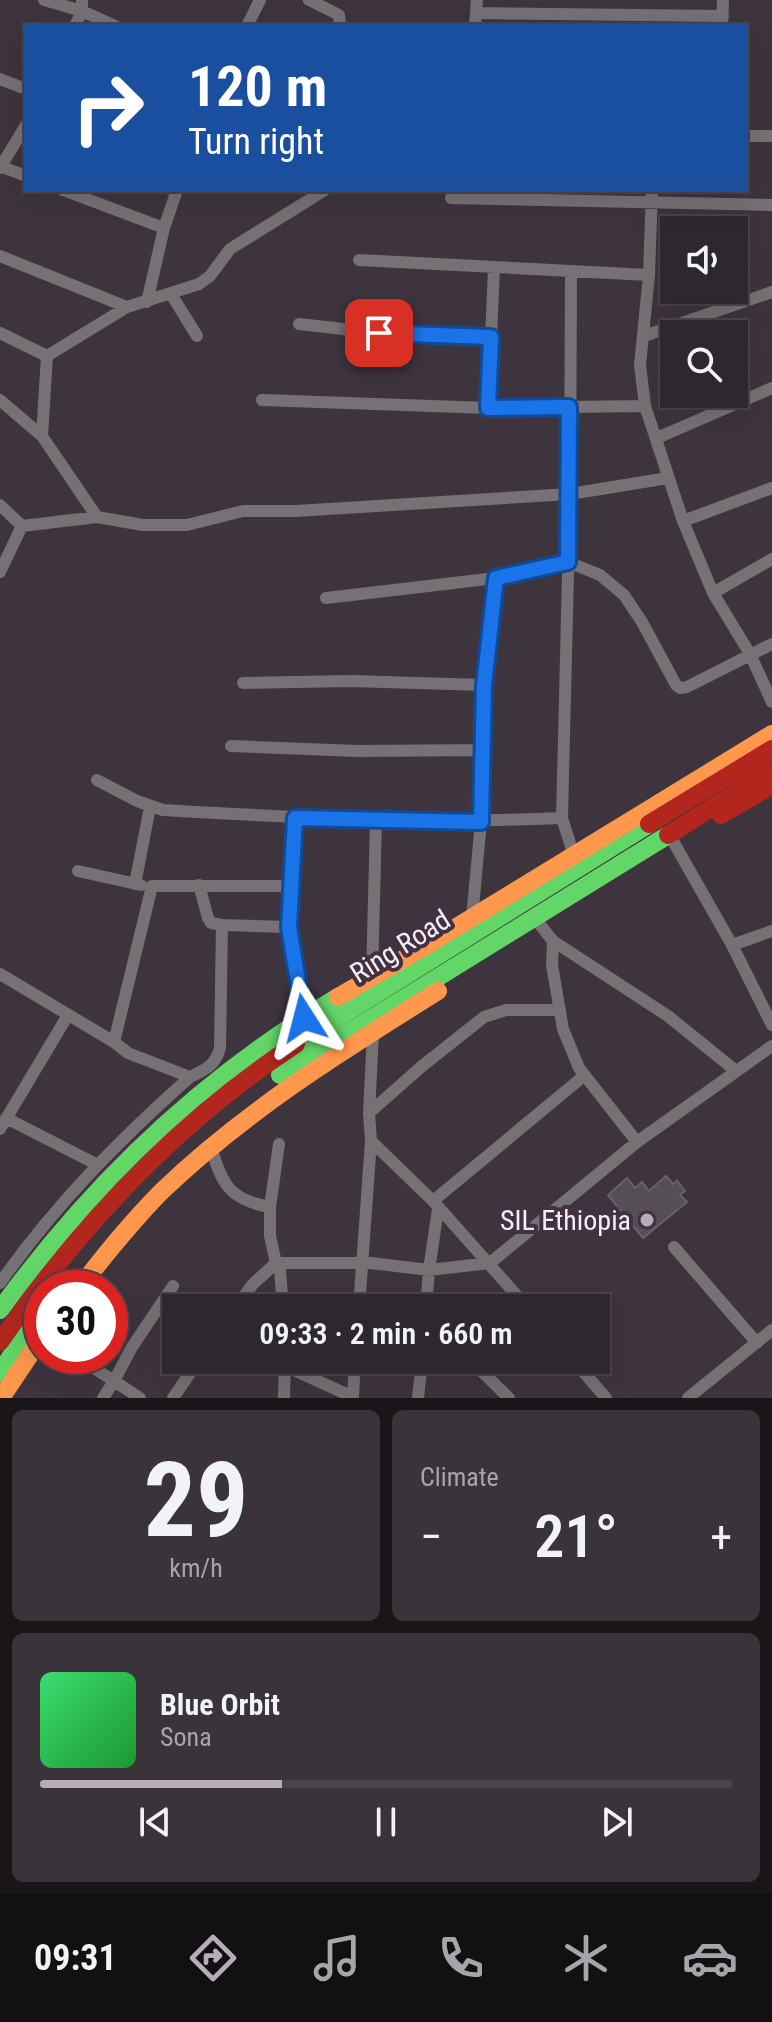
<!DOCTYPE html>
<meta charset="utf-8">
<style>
:root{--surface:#2e272e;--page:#3a333a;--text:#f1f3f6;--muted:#a7a5aa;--line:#49444a;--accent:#b7adb7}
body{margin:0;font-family:"Roboto Condensed",sans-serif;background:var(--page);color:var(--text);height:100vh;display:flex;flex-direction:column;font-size:30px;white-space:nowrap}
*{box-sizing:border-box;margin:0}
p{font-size:26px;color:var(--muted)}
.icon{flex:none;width:44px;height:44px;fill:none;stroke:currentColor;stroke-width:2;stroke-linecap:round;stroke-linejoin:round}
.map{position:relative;height:1398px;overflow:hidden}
.side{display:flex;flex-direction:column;gap:12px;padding:12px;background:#191519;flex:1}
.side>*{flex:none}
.guide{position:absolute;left:24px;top:24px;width:724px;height:168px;border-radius:0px;box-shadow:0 8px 32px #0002,0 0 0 2px var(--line);background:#1a4fa0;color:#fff;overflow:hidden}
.tools{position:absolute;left:660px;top:216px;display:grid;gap:16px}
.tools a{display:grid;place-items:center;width:88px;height:88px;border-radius:0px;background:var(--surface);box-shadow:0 8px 32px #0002,0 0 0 2px var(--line);font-size:40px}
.speed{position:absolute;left:24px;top:1270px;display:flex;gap:16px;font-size:40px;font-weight:700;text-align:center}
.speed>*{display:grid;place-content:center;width:104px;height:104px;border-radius:50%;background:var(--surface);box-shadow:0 8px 32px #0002,0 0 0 2px var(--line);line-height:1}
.speed .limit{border:12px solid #d22;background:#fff;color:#111}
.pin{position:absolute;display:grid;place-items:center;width:68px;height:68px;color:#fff;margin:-34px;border-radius:16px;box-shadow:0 4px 12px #0006}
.me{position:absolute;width:88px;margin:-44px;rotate:351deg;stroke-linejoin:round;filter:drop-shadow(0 0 6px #0008)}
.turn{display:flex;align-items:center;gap:28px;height:168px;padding:0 32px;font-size:36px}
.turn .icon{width:104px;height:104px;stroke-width:2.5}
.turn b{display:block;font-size:56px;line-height:68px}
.big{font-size:60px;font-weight:600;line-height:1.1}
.side .tile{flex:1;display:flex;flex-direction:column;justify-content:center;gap:12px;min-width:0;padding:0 28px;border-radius:12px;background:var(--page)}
.side .dial{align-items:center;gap:0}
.dial b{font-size:104px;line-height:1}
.song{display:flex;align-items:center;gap:24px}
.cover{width:96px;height:96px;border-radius:12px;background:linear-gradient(135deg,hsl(140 70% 55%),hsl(130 70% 35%))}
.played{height:8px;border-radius:4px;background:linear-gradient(90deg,var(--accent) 35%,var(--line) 35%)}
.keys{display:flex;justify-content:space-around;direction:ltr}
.heat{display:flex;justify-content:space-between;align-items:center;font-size:44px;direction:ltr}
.side .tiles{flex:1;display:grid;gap:12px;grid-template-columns:1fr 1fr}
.tile:last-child{grid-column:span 2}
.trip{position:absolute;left:162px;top:1294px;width:448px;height:80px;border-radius:0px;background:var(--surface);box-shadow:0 8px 32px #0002,0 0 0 2px var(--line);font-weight:600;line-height:80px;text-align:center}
.dock{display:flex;height:128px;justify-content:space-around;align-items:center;background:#121012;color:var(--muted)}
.dock .icon{width:56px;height:56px}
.dock .current{color:var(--accent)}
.dock b{font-size:36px;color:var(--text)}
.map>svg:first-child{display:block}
</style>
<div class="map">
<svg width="772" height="1398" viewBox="0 0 772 1398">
<rect width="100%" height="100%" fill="#3e343e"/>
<!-- building -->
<path fill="#564e56" stroke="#686169" stroke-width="2" d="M666,1176l7,8 4,-3 8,10 -5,4 7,7 -44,36 -35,-43 19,-17 8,10 7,-6 7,9z"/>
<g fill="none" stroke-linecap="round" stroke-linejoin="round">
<!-- street -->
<path stroke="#767174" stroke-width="12" d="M44,0l38,11 33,15
M309,0l30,15 1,11
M476,13l247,3
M75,26l7,-15v-11
M247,26l13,-26
M475,26l2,-26
M722,26l1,-26
M0,79l26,10
M746,136h26
M0,166l26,10
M0,168l26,-43
M63,190l101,38
M652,190l-3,85 -9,90 5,41 38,115 30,72 37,61 22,48
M451,198l321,7
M0,256l127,51
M359,260l290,15
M171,294l26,42
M147,302l17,-74 13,-38
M299,324l80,9 112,4 3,-69
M0,333l47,23 -5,80 55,81
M644,336l128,-44
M47,356l80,-49 72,-23 11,-8 20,-27 95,-59
M0,400l42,36
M262,400l226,8 157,-2
M488,408l3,-71
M657,438l115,-50
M0,505l22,21 75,-9 46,8h44l56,-14h53l274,-17 98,-16
M683,521l89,-33
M0,572l22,-46
M496,578l72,-16 32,13 24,20 18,27 34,63 4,3 7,-1 85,-43
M713,593l59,-34
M326,598l170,-20 -12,107 -3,137 -9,96
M243,683l108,-2 133,4
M231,746l127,5 125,-1
M97,780l40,21 26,9c133,8 265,14 399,8l8,-324 1,-222
M562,818l12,38
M674,843l58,102 40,80
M78,871l63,14
M135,884l15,-77
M291,886l-2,41 15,91
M222,925l67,2
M541,926l12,15 115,75 68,55
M553,941l-1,24 11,64 16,39 58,74
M732,945l40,-14
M0,974l114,68 14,11 62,24c15,-7 26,-12 30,-29l2,-123 -11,-2 -3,-5 -9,-33
M372,977l4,-157
M373,1033l-4,80 2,28 62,60 95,107
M114,1042l38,-156h139l4,-68
M369,1113l52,-46 63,-50 22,-7h54
M6,1118l90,46
M0,1129l68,-114
M211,1147c11,38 19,53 59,60v29l6,27h95l58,7 -3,38
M433,1201l152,-126
M270,1207l9,-63
M438,1209l-9,61 61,-7 147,-121 135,-96
M674,1247l83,96
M0,1283c55,-78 119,-143 190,-206
M235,1308l18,-24 23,-21 4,7 3,38
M359,1308l12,-167
M75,1356l39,25 18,-34 41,-61
M470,1360l39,38
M573,1360l33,38
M285,1366l68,31 2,-37
M103,1398l11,-17 26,17
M173,1398l26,-38
M284,1398l1,-38
M418,1398l4,-38
M688,1398l84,-68"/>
<!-- fast -->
<path stroke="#63d668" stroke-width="18" d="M296,1044l353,-220
M280,1075l388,-240
M0,1310c92,-127 203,-233 338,-313
M0,1373l29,-45"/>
<!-- slow -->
<path stroke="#ff974d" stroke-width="18" d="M338,997l86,-50 348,-213
M79,1288c26,-33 53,-67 83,-97 82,-79 180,-140 276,-200
M1,1398l41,-61"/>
<!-- jam -->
<path stroke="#b3261e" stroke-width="18" d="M721,815l51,-30
M649,824l123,-75
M668,835l104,-65
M0,1342c81,-118 176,-219 296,-298"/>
</g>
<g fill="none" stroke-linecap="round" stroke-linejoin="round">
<defs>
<path id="route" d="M304,1018l-15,-91 6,-109 186,4 3,-137 12,-107 72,-16 1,-155 -81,1 3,-71 -112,-4"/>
</defs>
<!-- route casing -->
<use href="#route" stroke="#114b97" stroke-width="20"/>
<!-- route -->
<use href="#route" stroke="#1a73e8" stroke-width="14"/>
</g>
<!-- markers -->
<circle fill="#b7adb7" stroke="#413141" stroke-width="3" cx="647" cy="1220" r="8"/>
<g text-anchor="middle" stroke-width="8" stroke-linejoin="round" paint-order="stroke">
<!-- street labels -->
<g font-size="28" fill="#f8eef8" stroke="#413141">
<text transform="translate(400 946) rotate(-32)" y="10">Ring Road</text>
</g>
<!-- poi labels -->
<g font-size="28" fill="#f8eef8" stroke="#413141" text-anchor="end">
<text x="631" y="1230">SIL Ethiopia</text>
</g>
</g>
</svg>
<div class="tools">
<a><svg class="icon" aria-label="sound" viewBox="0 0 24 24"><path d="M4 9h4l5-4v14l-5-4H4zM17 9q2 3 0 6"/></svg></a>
<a><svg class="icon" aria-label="search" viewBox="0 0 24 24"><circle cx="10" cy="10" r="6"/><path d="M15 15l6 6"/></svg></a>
</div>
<div class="speed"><div class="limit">30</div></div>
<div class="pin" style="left:379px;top:333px;background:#d93025"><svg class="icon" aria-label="arrive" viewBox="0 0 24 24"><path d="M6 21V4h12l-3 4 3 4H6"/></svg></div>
<svg class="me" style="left:304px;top:1018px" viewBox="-20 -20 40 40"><path d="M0-17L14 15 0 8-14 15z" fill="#1a73e8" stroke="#fff" stroke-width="4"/></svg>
<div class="trip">09:33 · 2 min · 660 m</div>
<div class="guide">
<div class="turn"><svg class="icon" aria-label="right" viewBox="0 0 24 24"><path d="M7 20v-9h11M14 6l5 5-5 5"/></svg><div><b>120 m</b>Turn right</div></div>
</div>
</div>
<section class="side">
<div class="tiles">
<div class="tile dial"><b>29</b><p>km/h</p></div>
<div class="tile"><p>Climate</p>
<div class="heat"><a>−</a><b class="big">21°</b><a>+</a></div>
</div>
<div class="tile">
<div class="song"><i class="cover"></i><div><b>Blue Orbit</b><p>Sona</p></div></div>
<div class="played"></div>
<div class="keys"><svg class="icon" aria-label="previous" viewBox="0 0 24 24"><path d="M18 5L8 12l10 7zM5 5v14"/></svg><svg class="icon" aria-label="pause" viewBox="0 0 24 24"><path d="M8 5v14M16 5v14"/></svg><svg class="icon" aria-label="next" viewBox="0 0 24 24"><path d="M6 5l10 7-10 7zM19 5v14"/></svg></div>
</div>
</div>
</section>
<nav class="dock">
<b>09:31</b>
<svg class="icon current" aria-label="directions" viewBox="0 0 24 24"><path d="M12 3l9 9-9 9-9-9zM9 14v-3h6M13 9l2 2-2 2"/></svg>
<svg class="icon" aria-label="music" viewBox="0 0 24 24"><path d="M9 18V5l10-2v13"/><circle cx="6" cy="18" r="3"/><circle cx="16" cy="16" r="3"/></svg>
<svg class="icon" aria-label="phone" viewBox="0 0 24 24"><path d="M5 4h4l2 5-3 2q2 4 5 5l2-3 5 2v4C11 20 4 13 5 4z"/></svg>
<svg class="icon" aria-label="climate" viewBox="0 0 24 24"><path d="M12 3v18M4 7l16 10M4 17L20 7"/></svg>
<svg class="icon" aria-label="car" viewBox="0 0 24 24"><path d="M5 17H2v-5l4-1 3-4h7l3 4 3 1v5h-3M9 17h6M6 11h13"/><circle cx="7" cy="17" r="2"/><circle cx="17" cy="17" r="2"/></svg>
</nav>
